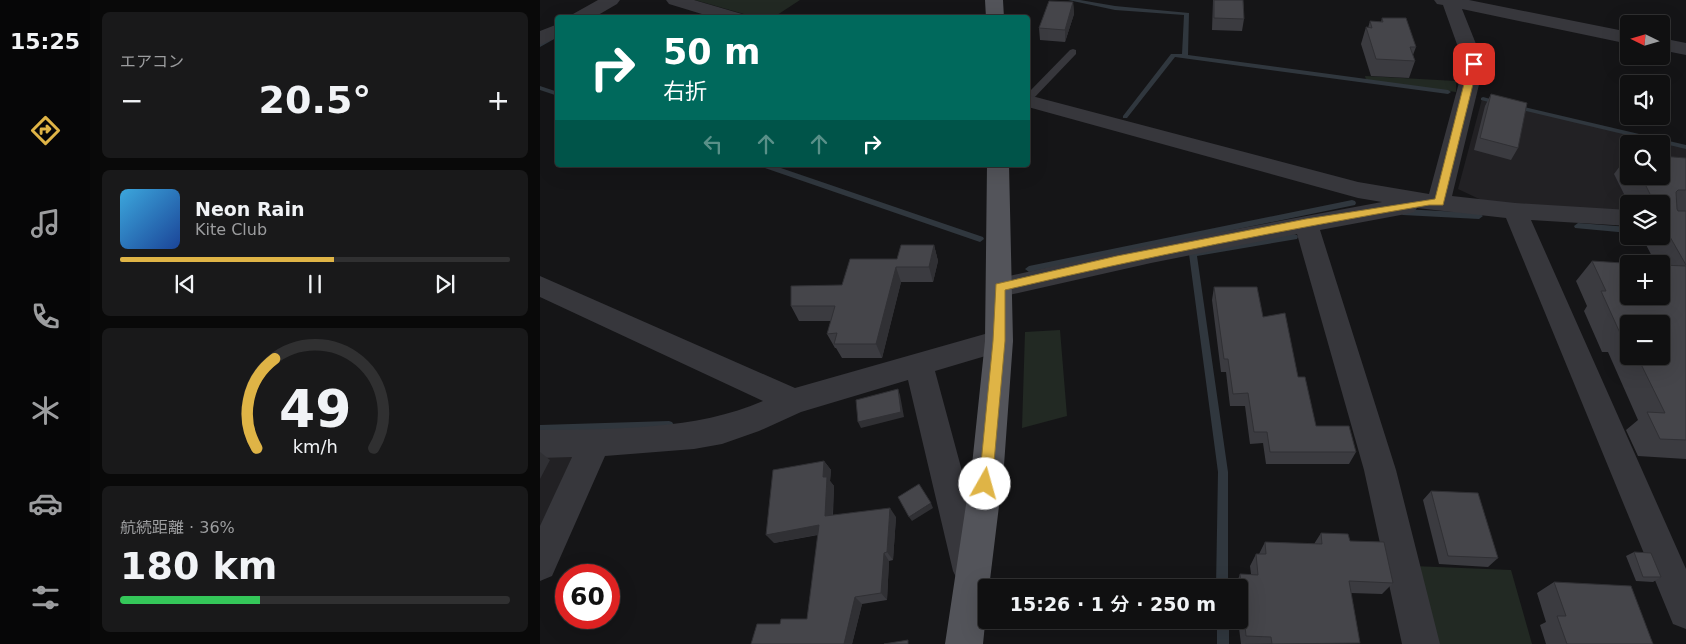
<!DOCTYPE html>
<html lang="ja">
<meta charset="utf-8">
<style>
:root{--surface:#101011;--page:#19191a;--text:#f1f3f6;--muted:#9c9d9f;--line:#303031;--accent:#dfb446}
body{margin:0;font-family:"DejaVu Sans","Noto Sans JP",sans-serif;background:var(--page);color:var(--text);height:100vh;display:flex;flex-direction:column;font-size:19px;white-space:nowrap}
*{box-sizing:border-box;margin:0}
p{font-size:16px;color:var(--muted)}
.icon{flex:none;width:28px;height:28px;fill:none;stroke:currentColor;stroke-width:2;stroke-linecap:round;stroke-linejoin:round}
.map{position:relative;flex:1;overflow:hidden}
.drawer{display:flex;flex-direction:column;gap:12px;padding:12px;background:#090909;width:450px}
.drawer>*{flex:none}
.top-card{position:absolute;left:15px;top:15px;width:475px;height:152px;border-radius:5px;box-shadow:0 5px 20px #0002,0 0 0 1px var(--line);background:#00695c;color:#fff;overflow:hidden}
.needle{width:32px;rotate:275deg}
.buttons{position:absolute;left:1080px;top:15px;display:grid;gap:10px}
.buttons a{display:grid;place-items:center;width:50px;height:50px;border-radius:5px;background:var(--surface);box-shadow:0 5px 20px #0002,0 0 0 1px var(--line);font-size:25px}
.speed{position:absolute;left:15px;top:564px;display:flex;gap:10px;font-size:25px;font-weight:700;text-align:center}
.speed>*{display:grid;place-content:center;width:65px;height:65px;border-radius:50%;background:var(--surface);box-shadow:0 5px 20px #0002,0 0 0 1px var(--line);line-height:1}
.speed .limit{border:8px solid #d22;background:#fff;color:#111}
.pin{position:absolute;display:grid;place-items:center;width:42px;height:42px;color:#fff;margin:-21px;border-radius:10px;box-shadow:0 2px 8px #0006}
.me{position:absolute;width:55px;margin:-28px;rotate:7deg;stroke-linejoin:round;filter:drop-shadow(0 0 4px #0008)}
.turn{display:flex;align-items:center;gap:18px;height:105px;padding:0 25px;font-size:22px}
.turn .icon{width:65px;height:65px;stroke-width:2.5}
.turn b{display:block;font-size:35px;line-height:42px}
.lanes{display:flex;align-items:center;height:48px;padding:0 25px;background:#0003;justify-content:center;gap:25px;direction:ltr}
.lanes .off{opacity:.35}
.big{font-size:38px;font-weight:600;line-height:1.1}
.drawer .card{flex:1;display:flex;flex-direction:column;justify-content:center;gap:8px;min-width:0;padding:0 18px;border-radius:8px;background:var(--page)}
.drawer .dial{align-items:center;gap:0}
.dial svg{height:130px;overflow:visible;fill:none;stroke:var(--line);stroke-width:7;stroke-linecap:round;text-anchor:middle}
.dial text{fill:var(--text);stroke:none}
.song{display:flex;align-items:center;gap:15px}
.cover{width:60px;height:60px;border-radius:8px;background:linear-gradient(135deg,hsl(200 70% 55%),hsl(220 70% 35%))}
.played{height:5px;border-radius:2px;background:linear-gradient(90deg,var(--accent) 55%,var(--line) 55%)}
.keys{display:flex;justify-content:space-around;direction:ltr}
.heat{display:flex;justify-content:space-between;align-items:center;font-size:28px;direction:ltr}
.charge{height:8px;border-radius:4px;background:linear-gradient(90deg,#34c759 36%,var(--line) 0)}
.trip{position:absolute;left:438px;top:579px;width:270px;height:50px;border-radius:5px;background:var(--surface);box-shadow:0 5px 20px #0002,0 0 0 1px var(--line);font-weight:600;line-height:50px;text-align:center}
main{display:flex;flex:1;min-height:0}
.menu{display:flex;flex-direction:column;width:90px;justify-content:space-around;align-items:center;background:#060607;color:var(--muted)}
.menu .icon{width:35px;height:35px}
.menu .active{color:var(--accent)}
.menu b{font-size:22px;color:var(--text)}
.map>svg:first-child{display:block}
</style>
<main>
<nav class="menu">
<b>15:25</b>
<svg class="icon active" aria-label="directions" viewBox="0 0 24 24"><path d="M12 3l9 9-9 9-9-9zM9 14v-3h6M13 9l2 2-2 2"/></svg>
<svg class="icon" aria-label="music" viewBox="0 0 24 24"><path d="M9 18V5l10-2v13"/><circle cx="6" cy="18" r="3"/><circle cx="16" cy="16" r="3"/></svg>
<svg class="icon" aria-label="phone" viewBox="0 0 24 24"><path d="M5 4h4l2 5-3 2q2 4 5 5l2-3 5 2v4C11 20 4 13 5 4z"/></svg>
<svg class="icon" aria-label="climate" viewBox="0 0 24 24"><path d="M12 3v18M4 7l16 10M4 17L20 7"/></svg>
<svg class="icon" aria-label="car" viewBox="0 0 24 24"><path d="M5 17H2v-5l4-1 3-4h7l3 4 3 1v5h-3M9 17h6M6 11h13"/><circle cx="7" cy="17" r="2"/><circle cx="17" cy="17" r="2"/></svg>
<svg class="icon" aria-label="filters" viewBox="0 0 24 24"><path d="M4 7h16M4 17h16"/><circle cx="9" cy="7" r="2"/><circle cx="15" cy="17" r="2"/></svg>
</nav>
<section class="drawer">
<div class="card"><p>エアコン</p>
<div class="heat"><a>−</a><b class="big">20.5°</b><a>+</a></div>
</div>
<div class="card">
<div class="song"><i class="cover"></i><div><b>Neon Rain</b><p>Kite Club</p></div></div>
<div class="played"></div>
<div class="keys"><svg class="icon" aria-label="previous" viewBox="0 0 24 24"><path d="M18 5L8 12l10 7zM5 5v14"/></svg><svg class="icon" aria-label="pause" viewBox="0 0 24 24"><path d="M8 5v14M16 5v14"/></svg><svg class="icon" aria-label="next" viewBox="0 0 24 24"><path d="M6 5l10 7-10 7zM19 5v14"/></svg></div>
</div>
<div class="card dial"><svg viewBox="0 0 100 80">
<path d="M14 69A42 42 0 1 1 86 69"/>
<path d="M14 69A42 42 0 0 1 25 14" stroke="#dfb446"/>
<text x="50" y="56" font-size="32" font-weight="700">49</text>
<text x="50" y="72" font-size="11">km/h</text>
</svg></div>
<div class="card"><p>航続距離 · 36%</p><b class="big">180 km</b><div class="charge"></div></div>
</section>
<div class="map">
<svg width="1146" height="644" viewBox="0 0 1146 644">
<rect width="100%" height="100%" fill="#151517"/>
<!-- built -->
<path fill="#222124" fill-rule="evenodd" d="M942,99l204,49v71l-25,-15h-32v11l-135,-9 -36,-17zM1089,144h32v32h-32z
M34,453l-34,76v-75z"/>
<!-- green -->
<path fill="#222923" d="M155,0h105l-26,17 -16,1z
M825,76l91,5v11l-90,-12z
M520,330l7,86 -45,12 3,-96z
M873,566l98,4 21,74h-99z"/>
<g fill="none" stroke-linecap="round" stroke-linejoin="round">
<!-- stream -->
<path fill="#30373e" fill-rule="evenodd" d="M528,0h12l35,6 74,7 -1,42 260,35 3,2 -3,2 -273,-37 -48,61h-4v-2l48,-62h11l2,-39 -69,-5z
M11,37l5,1 -16,9v-4z
M0,86l18,6v4l-18,-6z
M943,97l19,5 1,1 -3,2 -19,-5v-2z
M975,105l171,40v4l-173,-41 -1,-1z
M221,165h11l211,72 1,2 -4,3 -3,-1 -215,-74z
M812,200l3,1 1,2 -1,2 -326,67 -4,-3 4,-3z
M863,209l76,4 4,3 -4,3 -76,-4 -4,-3z
M1038,223l51,4v6l-54,-5 -1,-2z
M754,234l3,1 1,2 -1,2 -100,17 31,216v116h-12l2,-116 -29,-218 4,-3z
M129,421l3,1 2,3 -2,3 -3,1 -129,4v-8z
M677,620h12v24h-12z"/>
<!-- lane -->
<path fill="#37373c" fill-rule="evenodd" d="M533,49l3,1v4l-44,46 -4,1v-8l42,-43z"/>
<!-- street -->
<path fill="#37373c" fill-rule="evenodd" d="M58,0h22l-3,4 -24,14h-23l3,-4z
M126,0h28l48,14 3,4h-30l-46,-14z
M894,0h35l160,32v12l-167,-35 22,55 -32,132 63,7 114,7v16l-98,-6 155,349v60l-13,-5 -167,-406 -89,-10 -3,4 -8,2 -86,16 76,240 44,174h-38l-38,-174 -67,-236 -146,29 -151,34 -9,-3 -4,-7 4,-7 160,-35 231,-43 -24,-4 -330,-91v-12l330,87 71,12 35,-130 -21,-59 -6,-1z
M18,24v13l-18,8v-14z
M1121,38l25,5v12l-25,-5z
M0,276l255,112 204,-58 10,3 4,8 -4,8 -74,22 54,200 -6,12 -12,6 -12,-6 -6,-12 -45,-191 -107,32 -42,19 -37,13 -28,5 -89,7 -53,120 -12,5v-55l32,-69 -32,1v-28c71,-1 158,0 223,-29l-223,-104z"/>
<!-- primary -->
<path fill="#53545a" fill-rule="evenodd" d="M445,0h18l1,18h-18z
M447,165h22l4,176 -9,124 -15,123h-3v26l-3,30h-38l27,-179 13,-124z"/>
</g>
<!-- wall -->
<path fill="#3b3b40" fill-rule="evenodd" d="M673,0h30l1,19 -2,12 -30,-1z
M533,2l1,12 -9,28 -25,-2 -1,-12z
M842,18l34,29 -3,8 2,6 -6,17 -38,-2 -10,-32 5,-17 2,1 2,-7 11,1z
M951,94l27,54 -7,12 -37,-10 11,-44z
M1089,154v22h32l25,-18v301l-48,-3 -12,-26 12,-10 -30,-68h-6l-18,-41 3,-5 -11,-25 16,-20 69,35v-32h-5l-14,-27v-1h19v-32h-32l-15,-30zM1089,324l32,32h-32z
M394,245l4,16 -5,21h-32l-19,76h-40l-6,-10h-1l-8,-14 4,-13h-32l-8,-15 51,-21 55,-26z
M674,287l49,30 35,60 18,49 40,26 -7,12h-83l-3,-21 -13,1 -5,-38h-15l-4,-34h-5l-9,-72z
M284,461l7,9 -1,11 4,5 -1,29 63,2 -3,43 -4,1 -2,39 -25,4 -10,40h-101l29,-20 27,-5 11,-84 -44,8z
M891,491l67,67 -10,9 -49,-3 -16,-64z
M781,533l29,8 43,42 -11,11 -31,-1 9,50 -119,1 -3,-24 1,-32h-3v-3l4,-11h11l-1,-8 6,-12h3l6,-12 49,2z
M1094,552l27,25 -8,5 -17,-1 -10,-25z
M1014,582l99,62h-107l-6,-19 6,-3 -9,-29z"/>
<!-- shaded-wall -->
<path fill="#303034" d="M533,2l1,12 -9,28v-12z
M394,245l4,16 -5,21 -4,-15z
M356,267l5,15 -19,76 -6,-14z
M358,389l2,6 4,22 -43,11 -3,-6z
M0,452l10,8 -10,19z
M284,461l7,9 -1,11 4,5 -2,38 -7,-8 -2,-39z
M391,503l2,5 -21,13 -3,-4z
M350,508l6,9 -3,43 -6,-8z
M279,525l7,8 -52,10 -8,-8z
M344,553l5,8 -2,39 -6,-7z
M315,597l7,7 -10,40h-8z"/>
<!-- building -->
<path fill="#45454a" stroke="#303034" d="M674,0h29l1,19 -30,-1z
M509,1l24,1 -8,28 -26,-2z
M842,18h24l10,29h-6l5,14 -39,-2 -10,-32 6,1 -2,-7 13,1z
M951,94l36,9 -9,45 -38,-10z
M1121,156l25,2v32h-8l-2,2 1,17 1,2h8v54l-25,-44v-4h1l-1,-13h-6l-14,-28h20z
M361,245h33l-5,22h-33l-20,77h-42l3,-11 -10,1 8,-28h-44v-20l51,-1 8,-26h47z
M1052,261l46,3h-9v32h32v-31l25,1v174l-26,-1 -13,-27 18,1 -28,-57h24v-32h-32v14l-3,-5h-6l-19,-42h5z
M674,287h43l6,30 22,-4 13,64h7l11,49h33l7,26h-86l-3,-20h-13l-6,-39 -15,1 -5,-35h-4z
M358,389l3,23 -43,10 -2,-22z
M284,461l-1,16h4l-2,39 65,-8 -3,44 -3,1 -3,40 -26,4 -11,47h-93l6,-20h23l1,-5h26l12,-94 -53,10 7,-65z
M379,484l12,19 -22,14 -11,-20z
M891,491l47,2 20,65 -50,-2z
M781,533l27,1 2,7 34,1 9,41 -44,-2 11,62 -88,1 -1,-7 -25,-1 -6,-62 18,1 -2,-21h10l-1,-12 57,2z
M1094,552l17,1 10,24h-18z
M1014,582l77,4 22,58h-86l-10,-28h9z
M368,640v4h-24z"/>
<!-- route -->
<path fill="#dfb446" stroke="#91752e" d="M934,61l4,3 -35,141h-14c-142,24 -283,52 -424,85v51l-13,143 -2,5 -5,2 -4,-2 -2,-5 14,-143 3,-57 121,-28 189,-37 129,-20 34,-135z"/>
</svg>
<div class="buttons">
<a><svg class="needle" viewBox="-14 -14 28 28"><path d="M0-13l5 13h-10z" fill="#e53935"/><path d="M0 13l5-13h-10z" fill="#9c9d9f"/></svg></a>
<a><svg class="icon" aria-label="sound" viewBox="0 0 24 24"><path d="M4 9h4l5-4v14l-5-4H4zM17 9q2 3 0 6"/></svg></a>
<a><svg class="icon" aria-label="search" viewBox="0 0 24 24"><circle cx="10" cy="10" r="6"/><path d="M15 15l6 6"/></svg></a>
<a><svg class="icon" aria-label="layers" viewBox="0 0 24 24"><path d="M12 4l9 5-9 5-9-5zM3 14l9 5 9-5"/></svg></a>
<a>+</a>
<a>−</a>
</div>
<div class="speed"><div class="limit">60</div></div>
<div class="pin" style="left:934px;top:64px;background:#d93025"><svg class="icon" aria-label="arrive" viewBox="0 0 24 24"><path d="M6 21V4h12l-3 4 3 4H6"/></svg></div>
<svg class="me" style="left:445px;top:484px" viewBox="-20 -20 40 40"><circle r="19" fill="#fff"/><path d="M0-13L10 11 0 6-10 11z" fill="#dfb446"/></svg>
<div class="trip">15:26 · 1 分 · 250 m</div>
<div class="top-card">
<div class="turn"><svg class="icon" aria-label="right" viewBox="0 0 24 24"><path d="M7 20v-9h11M14 6l5 5-5 5"/></svg><div><b>50 m</b>右折</div></div>
<div class="lanes"><svg class="icon off" aria-label="left" viewBox="0 0 24 24"><path d="M17 20v-9H6M10 6l-5 5 5 5"/></svg><svg class="icon off" aria-label="ahead" viewBox="0 0 24 24"><path d="M12 20V5M6 11l6-6 6 6"/></svg><svg class="icon off" aria-label="ahead" viewBox="0 0 24 24"><path d="M12 20V5M6 11l6-6 6 6"/></svg><svg class="icon" aria-label="right" viewBox="0 0 24 24"><path d="M7 20v-9h11M14 6l5 5-5 5"/></svg></div>
</div>
</div>
</main>
